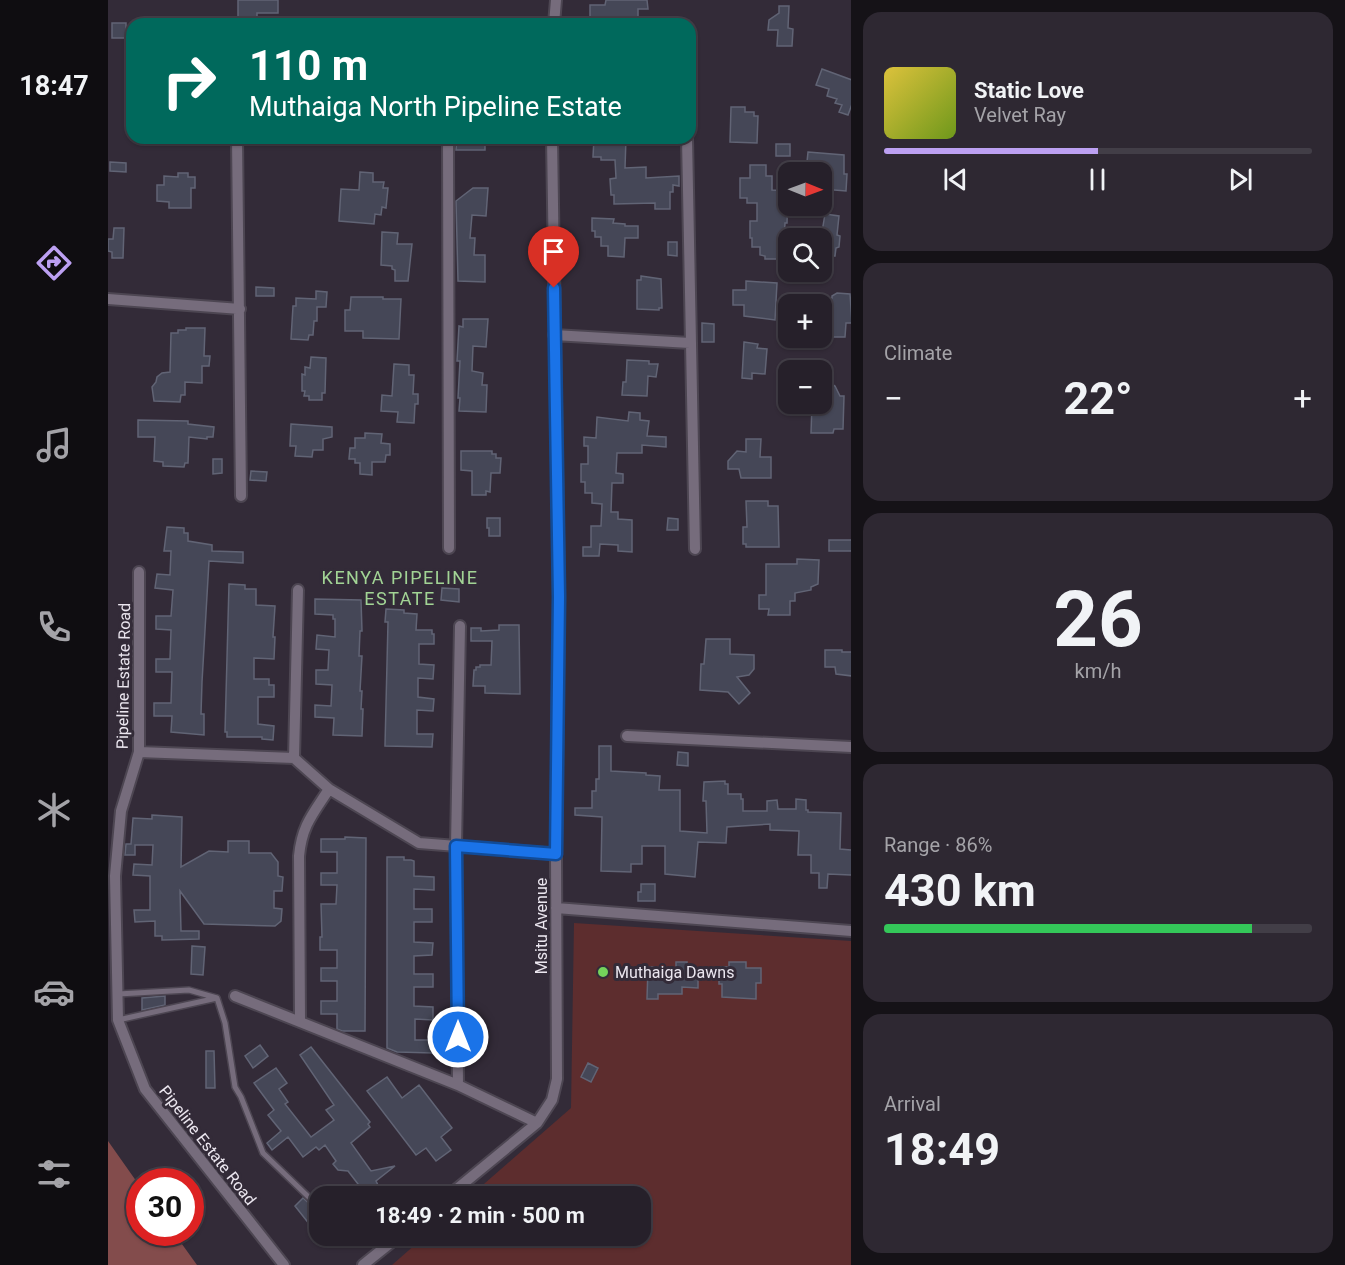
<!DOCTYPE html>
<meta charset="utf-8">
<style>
:root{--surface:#26202a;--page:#2e2832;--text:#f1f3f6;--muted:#a4a3a8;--line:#423e47;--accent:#bca0f2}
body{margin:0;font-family:Roboto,sans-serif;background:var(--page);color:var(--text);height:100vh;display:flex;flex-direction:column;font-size:22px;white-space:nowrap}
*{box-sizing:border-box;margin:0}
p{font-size:20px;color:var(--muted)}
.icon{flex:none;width:33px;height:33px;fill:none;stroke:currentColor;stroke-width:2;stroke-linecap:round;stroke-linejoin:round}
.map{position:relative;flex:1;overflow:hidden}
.panel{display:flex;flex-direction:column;gap:12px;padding:12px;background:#151217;width:494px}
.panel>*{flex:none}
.hud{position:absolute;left:18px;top:18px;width:570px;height:126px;border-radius:18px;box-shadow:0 2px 4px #0004,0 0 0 2px var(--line);background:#00695c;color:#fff;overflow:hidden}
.needle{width:39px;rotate:91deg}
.tools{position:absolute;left:670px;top:162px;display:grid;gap:12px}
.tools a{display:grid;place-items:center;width:54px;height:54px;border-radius:12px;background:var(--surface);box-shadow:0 2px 4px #0004,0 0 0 2px var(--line);font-size:30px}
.speed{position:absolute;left:18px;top:1168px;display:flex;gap:12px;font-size:30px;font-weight:700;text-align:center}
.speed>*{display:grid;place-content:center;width:78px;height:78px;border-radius:50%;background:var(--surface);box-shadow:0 2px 4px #0004,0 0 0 2px var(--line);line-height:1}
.speed .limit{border:9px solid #d22;background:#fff;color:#111}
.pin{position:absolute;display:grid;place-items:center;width:51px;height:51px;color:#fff;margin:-62px -26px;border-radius:50% 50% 50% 0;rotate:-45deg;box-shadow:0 0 6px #0007}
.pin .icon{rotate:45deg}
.me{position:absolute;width:66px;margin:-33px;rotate:0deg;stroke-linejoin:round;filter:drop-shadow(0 0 4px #0008)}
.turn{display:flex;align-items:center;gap:21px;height:126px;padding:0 24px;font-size:27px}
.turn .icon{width:78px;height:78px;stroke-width:2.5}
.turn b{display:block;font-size:42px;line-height:51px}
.big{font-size:45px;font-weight:700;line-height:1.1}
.panel .tile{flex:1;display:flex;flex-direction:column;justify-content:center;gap:9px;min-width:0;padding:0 21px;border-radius:18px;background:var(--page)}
.panel .dial{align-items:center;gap:0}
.dial b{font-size:78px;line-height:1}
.song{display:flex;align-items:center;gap:18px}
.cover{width:72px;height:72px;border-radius:9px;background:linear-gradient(135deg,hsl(50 70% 55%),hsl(80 70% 35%))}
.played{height:6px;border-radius:3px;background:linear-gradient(90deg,var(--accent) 50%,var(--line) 50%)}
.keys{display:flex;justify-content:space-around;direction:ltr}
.heat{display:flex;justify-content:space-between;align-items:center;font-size:33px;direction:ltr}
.charge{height:9px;border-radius:4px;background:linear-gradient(90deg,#34c759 86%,var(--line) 0)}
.trip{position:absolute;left:201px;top:1186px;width:342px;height:60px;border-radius:18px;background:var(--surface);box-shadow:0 2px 4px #0004,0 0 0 2px var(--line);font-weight:700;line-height:60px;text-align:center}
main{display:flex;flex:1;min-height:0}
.menu{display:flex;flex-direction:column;width:108px;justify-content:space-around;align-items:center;background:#0f0d11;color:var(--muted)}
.menu .icon{width:42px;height:42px}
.menu .selected{color:var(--accent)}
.menu b{font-size:27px;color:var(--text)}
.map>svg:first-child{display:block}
</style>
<main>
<nav class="menu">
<b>18:47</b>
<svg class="icon selected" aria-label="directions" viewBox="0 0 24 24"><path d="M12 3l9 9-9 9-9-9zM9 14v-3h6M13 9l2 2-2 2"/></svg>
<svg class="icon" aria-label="music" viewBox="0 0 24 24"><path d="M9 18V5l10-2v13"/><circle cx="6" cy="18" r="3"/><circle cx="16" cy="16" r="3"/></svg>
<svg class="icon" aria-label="phone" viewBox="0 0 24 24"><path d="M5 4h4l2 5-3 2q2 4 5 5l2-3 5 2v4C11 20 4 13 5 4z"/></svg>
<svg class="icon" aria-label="climate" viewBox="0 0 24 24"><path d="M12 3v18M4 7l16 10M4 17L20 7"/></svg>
<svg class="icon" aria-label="car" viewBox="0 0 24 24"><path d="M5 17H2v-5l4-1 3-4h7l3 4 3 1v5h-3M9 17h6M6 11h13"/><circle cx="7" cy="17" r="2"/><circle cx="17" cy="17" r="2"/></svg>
<svg class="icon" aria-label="filters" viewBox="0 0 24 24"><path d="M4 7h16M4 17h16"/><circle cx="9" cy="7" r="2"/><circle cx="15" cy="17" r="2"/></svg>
</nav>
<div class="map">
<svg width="744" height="1265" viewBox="0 0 744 1265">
<rect width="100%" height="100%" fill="#332b38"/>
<!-- green -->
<path fill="#5d2d2e" d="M466,923l277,18v324h-459l33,-29h215v-39h-171l102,-89z"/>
<!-- forest -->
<path fill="#834c4c" d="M0,1141l31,44 1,48h34l23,32h-89z"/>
<!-- building -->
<path fill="#454757" stroke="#616475" stroke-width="1.5" d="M130,0h40v13h-21v5h-19z
M498,0h41l1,9h-10v15l-48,-4v-15h15z
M671,6h10l-1,22 5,1 -1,17h-15l1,-16h-10l1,-10 10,-7z
M4,23h14v15h-14z
M714,69l30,11v24l-4,11 -9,-3 3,-7 -7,-2 2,-4 -10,-3 2,-7 -13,-4z
M623,107h14v5h9v4h4l-1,27 -27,-1z
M349,138h28v12h-29z
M486,138h32l-1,30 21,-1v11l33,-2v10l-6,-1v7h-3v17h-15v-6l-41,1v-9h-3l-1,-16 6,-1 -1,-18h-14v-3h-8z
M668,144h14v12h-14z
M700,152l36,3v19h3l-1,17 -24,-2v-17h-16z
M2,162l16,1v9l-16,-1z
M642,165h16v11h6v14l16,1 -1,32h-2l-1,19h5v26h-10v-9h-14v-3l-5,-1v-8h-8v-9h-2v-17h7v-18h-10v-5h-7v-20h10z
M252,172l13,1v9h11l-1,6h5l-2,20 -4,-1 -1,8 -6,-1 -1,10 -35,-3 2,-32 18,1z
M70,173h10v4h7v11h-4v20h-22v-6l-12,-1v-16h7v-9l14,1z
M365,188h15l-2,28 -14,-1 -2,23h5l-1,17h11v27l-27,-1 -2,-80z
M717,214l14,2 -2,19 3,1 -1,11 -3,1 -1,8h-13l-1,-18z
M484,218l22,1 -1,4 12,1v2h13v12h-13l-1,19 -16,-1v-10h-7v-9h-6v-6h-3z
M6,228h10l-1,30h-11v-6l-4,-1v-12h5z
M274,232l16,1 -1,11h15l-4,37h-13v-11l-3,-1v-3l-11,-1z
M560,242h9v14l-9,-1z
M533,276l20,3 1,29h-3v2l-22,-1v-29h4z
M638,281l31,2 -2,37 -31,-4v-11h-11v-15h13z
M148,287l18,1v8h-18z
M208,291l11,1 -1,15h-9v14h-3l-1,14h-4l-1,5 -17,-1 2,-33h3v-8l20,1z
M729,293l13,1 2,29h-6l-1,14h-23v-36l3,-3h7v-2z
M243,297h32v2h18l-2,40 -36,-1v-7h-18v-21h5z
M355,319h25l-2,28 -13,-1 -1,25 11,2 -1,12h5l-1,27 -27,-1 1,-13h-2l2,-37h-3l2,-35 4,1z
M594,323l12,1v18h-12z
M78,328h19l-1,28h6l-1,10h-7v17l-17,-1v13h-4l-1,7 -26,-1 -2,-14 4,-5 1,-5 5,-4 8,-1 1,-39h7v-3h8z
M636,342l14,2 -1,4 10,1 -2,25 -13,-1v6l-10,-1z
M203,357l15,1 -1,35h-3v7h-13v-4h-5l1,-5h-3v-17l3,1v-8l5,1z
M519,360l22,1v3h9l-2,13 -8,-1 -1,20 -25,-1 1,-13h3z
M698,360l12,1v9h-12z
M286,364l15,1v10h5l-1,19h5v10h-3l-1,19 -17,-1 1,-10 -17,-1 1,-16 10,1z
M714,378l13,8 5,10h4l-1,33h-9l-1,4h-22l1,-29h10z
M521,412l11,1v7l9,1 -2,15 19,1v10l-24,-2v8h-25l-1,20 7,1v9h-11l-1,29h7v7l14,1v32l-14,-1v-6l-18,-1 -1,12h-16v-9h8v-21h10l1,-22 -10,-1v-10h-7v-11h-4v-18h7v-18h-4v-9l12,1 1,-21 31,4z
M30,420l50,1v3l26,3 -1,10h-6v2l-18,-2 -1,26h-3l-1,4 -21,-1v-4l-9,-1 1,-24h-17z
M183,424l41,3v10l-9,2v11h-10l-1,7 -17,-1 1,-10h-6z
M257,433l17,1 -1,9 9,1v11h-4l-1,7h-13v13l-12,-1v-11h-5v-4h-6l1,-11h5v-10h10z
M638,439h15l-1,18h11v21h-30l-2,-9h-11v-8l9,-10 9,1z
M353,451h31v3h4v4h5l-1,15h-9l-1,19 -4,-1v4h-14v-24l-11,-1z
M105,459h9v14l-9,1z
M143,471l16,1 -1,9 -16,-1z
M638,501h22v5h10l1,41h-33v-3h-3v-17h4z
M379,518h13v18h-11v-8h-2z
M560,518l10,1v11h-11z
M59,527l17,1v5h4v8l24,4v6l31,1v11l-34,-2 -7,121 -1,32h3v21l-33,-3 1,-16h-18v-13h17l1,-31h-16v-13h14l1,-29 -15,-1v-13h15l2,-26 -18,-2 2,-14 13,1 1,-24h-7z
M721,540h23v11h-23z
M689,559l22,1 -1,24 -7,3v3l-16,3v8h-5v14h-22l1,-6h-10v-14h7v-31h31z
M121,584l16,1v4h11v16l19,1 -2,31h2l-1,22 -20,-1v21h15v6h5v12h-16v27l16,2 -1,14 -11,-1v-2h-35v-5h-2z
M334,588l17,1v13l-18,-2z
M207,599l46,1 1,31h-2l-1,25h3l-2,35h2l-1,18h2l-1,27 -29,-1 1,-17 -19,-1v-12l16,1 1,-21 -16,-1v-14h12l1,-20 -13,-1 1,-14 18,2v-18h-2v-4l-18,-1z
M278,609l18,1v3l13,1 -1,16h16v4h2v10h-15v20l15,1 -1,14 -15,-1v19l16,2 -1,12 -16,-1v24h16l-1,13 -47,-1 3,-124h-3z
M391,625h20l1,69 -35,-1v-7h-12l1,-16h2v-3h4v-2h11l1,-24h-21v-13h10v3l18,-1z
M598,639h24v15l24,1v14l-5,6 -12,2 13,16 -11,11 -11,-12 -28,-2 1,-26h3z
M717,650h17v2h10v24l-16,-2 -1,-7h-10z
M491,746h12v25l35,2v2l14,1 -1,14h21v41l27,2 -1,-32h-3l1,-19 21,-1v3h3v10h13v5h2v12h24v-10l10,-1 1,9h18v-10l10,1v10h2v2l33,1 -1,36 12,1v25l-24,-1 -1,14h-8v-15h-8v-18h-13l1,-24 -29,-1v-6l-43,3 -1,16 -28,-1 -3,35 -30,-3v-28h-23v18h-11v8l-30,-1 1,-54 -27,-2v-7h17v-17h4v-12h3z
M570,752l10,1v13l-11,-1z
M44,815l30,2 -1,50 28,-16 19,1v-11h21v12h22l7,9v14l5,1 -1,14h-8v17l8,1 -1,12 -6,5 -71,-2 -24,-33 1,40h18v8l-37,1v-4h-7v-15l-20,1 -1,-12h16v-34l-17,-1 1,-11 18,1 1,-20h-18v10h-10l1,-11h5l2,-26 19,1z
M237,837l21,1 -1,193h-23l-5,-2v-15h-16v-13h16v-20h-16v-13h16v-18h-17v-13h2l-1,-33h15l1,-19h-16v-12h16v-21h-16v-13h24z
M279,857h17v3h7l3,1v15l20,1v13l-20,-1v20h18v13h-18v20l19,1 -1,12 -18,1v18h19v13h-19v19l19,1v13l-18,-1v21h19l-1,13 -36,-1 -10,-4z
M533,884h14v17h-17v-9h3z
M84,946l13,1 -2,28 -12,-1z
M568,962h11l-1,8h12v18l-16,-1v7h-24v5h-11l1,-32 28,1z
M621,962h17v6h15v15h-5v16l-34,-2v-13h-3v-17h10z
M57,996v9l-23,5v-12z
M152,1045l8,11 -15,12 -8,-12z
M203,1047l59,75 -2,2 2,3 -19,16 20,28 24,-5 -19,15 4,8 -12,8 -20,-26 -10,-1 -5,-6 3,-3 -11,-16 -6,5 -3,-3 -13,10 -15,-20 -16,13 -5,-7 14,-12 -13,-16 6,-5 -20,-27 22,-15 11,15 -8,6 9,13 -3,2 26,33 23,-17 -8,-10 8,-5 -34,-50z
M98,1051h8l1,37h-9z
M480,1063l10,5 -7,14 -10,-5z
M279,1077l15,21 17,-13 33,43 -11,9 10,13 -15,11 -10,-13 -10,7 -49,-64z
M195,1198l17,15v5l-10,7 -15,-19z"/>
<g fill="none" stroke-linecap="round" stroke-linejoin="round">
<defs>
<path id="service" d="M109,998l8,25 10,64 6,10 22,56 57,55
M10,1020l99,-22 -28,-8 -71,4"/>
<path id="minor" d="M446,24l2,-24
M129,138l4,358
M340,138l1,410
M579,138l8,411
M0,299l132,10
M446,335l136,8
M31,572v180l-18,59 -6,65 3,144 27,69 139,176
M519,736l225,11
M31,752l155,6 35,31 90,54 137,11
M186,758l4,-168
M448,908l296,23
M127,996l223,89 79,38
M192,1020l-1,-164c3,-31 14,-42 30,-67
M350,1085l-2,-239 4,-220
M339,1197l90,-74 15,-23 5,-21 -1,-225 3,-257 -7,-459
M255,1265l36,-29"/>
</defs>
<!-- service casing -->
<use href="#service" stroke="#4d4652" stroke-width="8"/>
<!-- minor casing -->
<use href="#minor" stroke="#4d4652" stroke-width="14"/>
<!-- service -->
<use href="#service" stroke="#766c7c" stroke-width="5"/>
<!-- minor -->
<use href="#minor" stroke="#766c7c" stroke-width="10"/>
</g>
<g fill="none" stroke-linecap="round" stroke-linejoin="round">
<defs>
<path id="route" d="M350,1037l-2,-191 100,8 3,-257 -5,-309"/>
</defs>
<!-- route casing -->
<use href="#route" stroke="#114b97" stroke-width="15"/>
<!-- route -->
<use href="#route" stroke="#1a73e8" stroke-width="10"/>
</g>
<!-- markers -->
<circle fill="#74d25b" stroke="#332b38" stroke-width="2" cx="495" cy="972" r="6"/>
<g text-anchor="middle" stroke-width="6" stroke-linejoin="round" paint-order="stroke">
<!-- street labels -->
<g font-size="16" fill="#ebe6ef" stroke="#332b38">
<text transform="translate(15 676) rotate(-89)" y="6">Pipeline Estate Road</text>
<text transform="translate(433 926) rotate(-90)" y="6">Msitu Avenue</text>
<text transform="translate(100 1145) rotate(52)" y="6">Pipeline Estate Road</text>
</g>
<!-- poi labels -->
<g font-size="16" fill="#ebe6ef" stroke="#332b38" text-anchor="start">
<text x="507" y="978">Muthaiga Dawns</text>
</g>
<!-- neighbourhood labels -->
<g font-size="18" letter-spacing="1.5" fill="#a2d495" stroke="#332b38">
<text x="292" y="584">KENYA PIPELINE<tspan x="292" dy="21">ESTATE</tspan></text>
</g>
</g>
</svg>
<div class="tools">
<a><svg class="needle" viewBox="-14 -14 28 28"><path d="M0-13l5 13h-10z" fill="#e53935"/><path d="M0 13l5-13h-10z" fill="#a4a3a8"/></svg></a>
<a><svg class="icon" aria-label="search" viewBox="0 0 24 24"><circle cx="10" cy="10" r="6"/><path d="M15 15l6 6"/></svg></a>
<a>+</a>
<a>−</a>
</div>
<div class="speed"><div class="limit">30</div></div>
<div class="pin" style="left:446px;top:288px;background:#d93025"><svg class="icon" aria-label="arrive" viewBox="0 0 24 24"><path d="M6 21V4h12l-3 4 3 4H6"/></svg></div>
<svg class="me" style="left:350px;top:1037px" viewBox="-20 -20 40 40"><circle r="17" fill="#1a73e8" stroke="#fff" stroke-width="3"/><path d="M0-11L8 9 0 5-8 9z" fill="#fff"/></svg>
<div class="trip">18:49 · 2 min · 500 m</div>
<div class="hud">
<div class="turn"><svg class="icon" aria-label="right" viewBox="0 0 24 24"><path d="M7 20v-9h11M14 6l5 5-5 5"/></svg><div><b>110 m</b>Muthaiga North Pipeline Estate</div></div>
</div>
</div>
<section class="panel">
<div class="tile">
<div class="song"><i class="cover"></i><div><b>Static Love</b><p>Velvet Ray</p></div></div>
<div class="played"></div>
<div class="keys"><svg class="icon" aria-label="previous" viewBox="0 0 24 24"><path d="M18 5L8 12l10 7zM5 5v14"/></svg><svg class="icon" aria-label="pause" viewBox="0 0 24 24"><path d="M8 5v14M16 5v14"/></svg><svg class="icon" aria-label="next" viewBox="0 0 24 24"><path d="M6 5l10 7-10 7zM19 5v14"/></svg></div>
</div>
<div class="tile"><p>Climate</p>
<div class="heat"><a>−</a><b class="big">22°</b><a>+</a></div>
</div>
<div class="tile dial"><b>26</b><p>km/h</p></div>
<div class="tile"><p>Range · 86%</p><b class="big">430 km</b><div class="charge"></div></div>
<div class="tile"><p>Arrival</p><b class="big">18:49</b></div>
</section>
</main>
